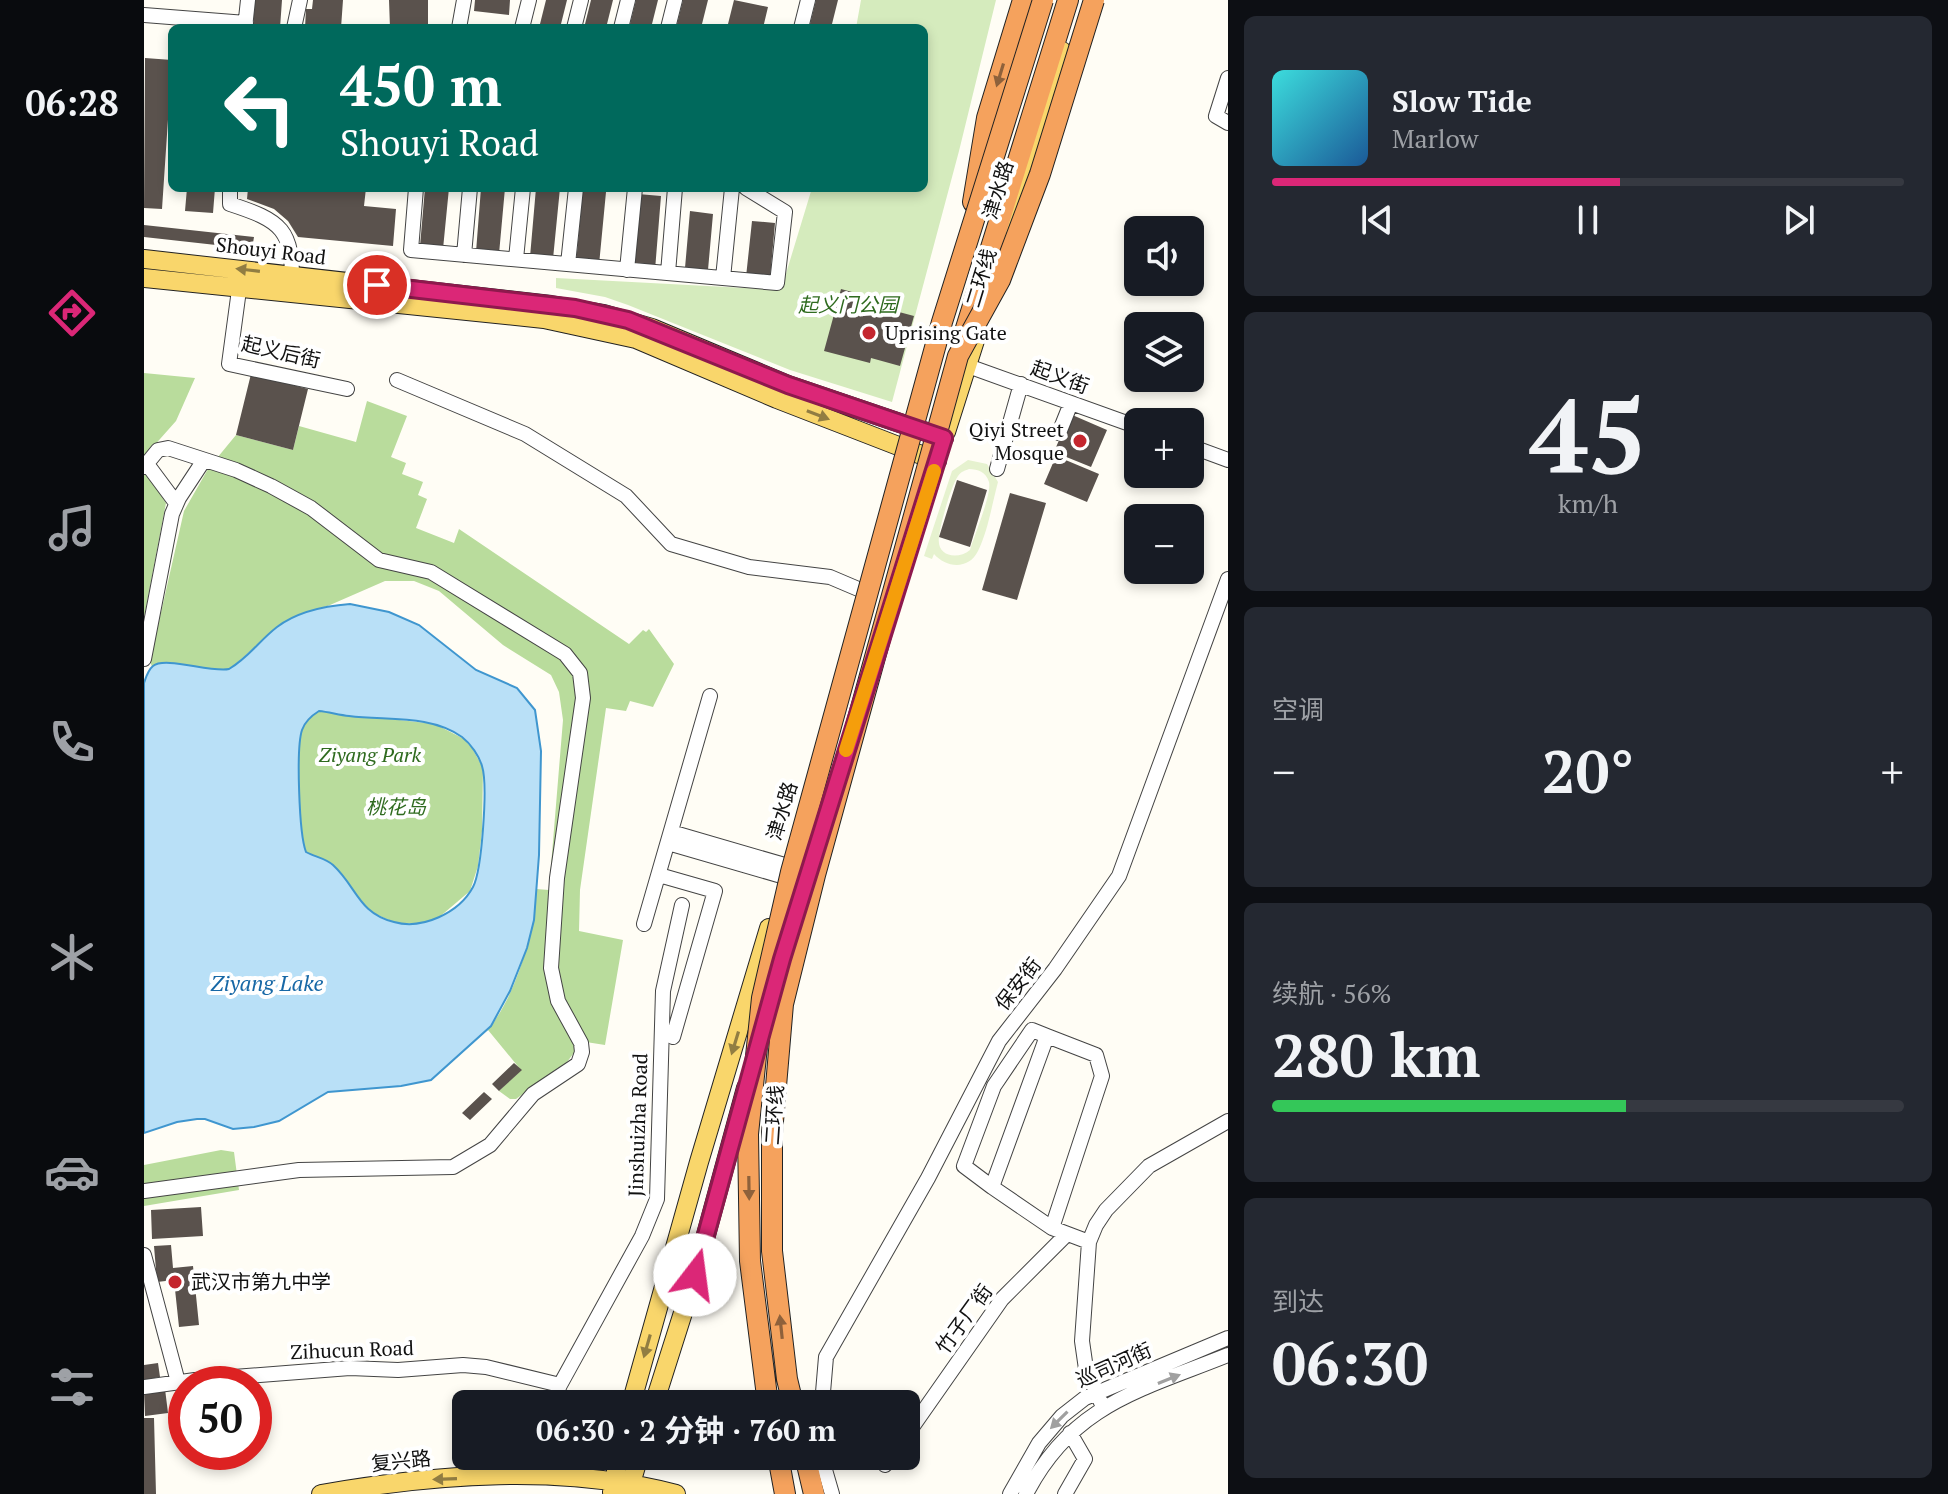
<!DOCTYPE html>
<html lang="zh">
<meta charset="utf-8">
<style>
:root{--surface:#171b24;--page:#242831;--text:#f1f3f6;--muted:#9ea1a6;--line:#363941;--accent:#db2777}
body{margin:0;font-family:"PT Serif","Noto Sans SC",serif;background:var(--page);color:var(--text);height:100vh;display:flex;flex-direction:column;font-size:30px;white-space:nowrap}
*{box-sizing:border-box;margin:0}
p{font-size:26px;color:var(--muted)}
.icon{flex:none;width:44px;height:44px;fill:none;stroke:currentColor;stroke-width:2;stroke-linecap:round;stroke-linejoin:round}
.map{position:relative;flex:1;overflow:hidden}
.drawer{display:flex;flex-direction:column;gap:16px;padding:16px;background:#0d0f14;width:720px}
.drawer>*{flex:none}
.banner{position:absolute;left:24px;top:24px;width:760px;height:168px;border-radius:12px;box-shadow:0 4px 12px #0003;background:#00695c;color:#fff;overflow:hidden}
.tools{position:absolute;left:980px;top:216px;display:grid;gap:16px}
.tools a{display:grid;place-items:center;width:80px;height:80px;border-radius:12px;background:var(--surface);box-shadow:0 4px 12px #0003;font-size:40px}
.speed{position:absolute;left:24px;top:1366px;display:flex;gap:16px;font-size:40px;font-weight:700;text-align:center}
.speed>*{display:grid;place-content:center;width:104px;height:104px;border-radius:50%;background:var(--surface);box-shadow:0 4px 12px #0003;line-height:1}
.speed .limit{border:12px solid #d22;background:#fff;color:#111}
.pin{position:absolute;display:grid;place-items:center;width:68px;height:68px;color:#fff;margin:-34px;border:4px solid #fff;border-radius:50%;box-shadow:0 2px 8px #0007}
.me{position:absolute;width:88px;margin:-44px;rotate:15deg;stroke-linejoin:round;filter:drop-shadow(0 0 6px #0008)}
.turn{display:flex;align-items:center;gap:28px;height:168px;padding:0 40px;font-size:36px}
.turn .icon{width:104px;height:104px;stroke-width:2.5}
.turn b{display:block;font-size:56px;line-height:68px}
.big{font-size:60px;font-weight:700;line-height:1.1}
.drawer .widget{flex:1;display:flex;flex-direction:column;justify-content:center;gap:12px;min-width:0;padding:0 28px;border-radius:12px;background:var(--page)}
.drawer .dial{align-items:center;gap:0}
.dial b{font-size:104px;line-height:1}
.song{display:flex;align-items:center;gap:24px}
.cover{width:96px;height:96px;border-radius:12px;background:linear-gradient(135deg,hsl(180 70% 55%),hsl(210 70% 35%))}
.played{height:8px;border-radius:4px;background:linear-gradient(90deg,var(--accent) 55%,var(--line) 55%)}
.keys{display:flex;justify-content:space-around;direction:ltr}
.heat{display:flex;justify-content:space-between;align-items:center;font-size:44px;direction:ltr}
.charge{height:12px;border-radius:6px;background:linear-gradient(90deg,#34c759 56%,var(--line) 0)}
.trip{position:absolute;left:308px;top:1390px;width:468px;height:80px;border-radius:12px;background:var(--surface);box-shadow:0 4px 12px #0003;font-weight:700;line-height:80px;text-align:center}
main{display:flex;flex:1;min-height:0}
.tab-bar{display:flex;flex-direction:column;width:144px;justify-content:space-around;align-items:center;background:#090b0e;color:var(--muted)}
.tab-bar .icon{width:56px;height:56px}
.tab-bar .current{color:var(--accent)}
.tab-bar b{font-size:36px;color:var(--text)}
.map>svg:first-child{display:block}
</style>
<main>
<nav class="tab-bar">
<b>06:28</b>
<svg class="icon current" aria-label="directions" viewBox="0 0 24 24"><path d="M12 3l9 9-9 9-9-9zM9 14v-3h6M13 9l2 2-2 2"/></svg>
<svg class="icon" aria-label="music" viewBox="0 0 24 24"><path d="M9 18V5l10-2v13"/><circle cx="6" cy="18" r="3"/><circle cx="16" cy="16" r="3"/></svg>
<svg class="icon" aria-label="phone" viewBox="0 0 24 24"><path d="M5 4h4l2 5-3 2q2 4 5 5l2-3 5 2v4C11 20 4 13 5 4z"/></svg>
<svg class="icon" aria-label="climate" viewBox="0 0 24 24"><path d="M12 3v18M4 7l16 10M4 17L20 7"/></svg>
<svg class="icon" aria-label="car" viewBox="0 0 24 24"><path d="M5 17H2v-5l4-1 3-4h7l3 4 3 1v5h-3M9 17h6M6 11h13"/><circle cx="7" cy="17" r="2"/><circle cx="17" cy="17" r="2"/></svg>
<svg class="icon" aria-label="filters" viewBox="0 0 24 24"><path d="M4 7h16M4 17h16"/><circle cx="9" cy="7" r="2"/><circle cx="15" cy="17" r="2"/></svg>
</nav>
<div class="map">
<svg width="1084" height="1494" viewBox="0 0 1084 1494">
<rect width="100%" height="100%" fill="#fffdf5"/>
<!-- green -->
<path fill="#d5ebbd" d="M717,0h135l-37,151 -67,251 -102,-32 -162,-65 -23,-8 -49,-9v-10l225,12 31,-102h112v-160h-68z"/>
<!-- forest -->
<path fill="#b9dc9c" d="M0,373l51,5 -19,43 -32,36z
M223,401l40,15 -16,41 15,6 -4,11 21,8 -5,13 9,4 -11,29 38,15 5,-14 170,115 14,-14 3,2 3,-3 25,35 -21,43 -23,-6 -4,10 -20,-3 -26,182 -1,41 44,9 -18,105 -19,-3 -10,8 -9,12 -51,37h-6l-11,-8 22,-21 -33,-40c30,-39 44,-92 48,-141l13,1 14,-170 -4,-28 -8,-17 -48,-30 -64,-54 -25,-10h-29l-55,24 -41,15 -12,7 -47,42c-23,5 -60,-14 -78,-2l-2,-6 34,-150 24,-42 28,-34 57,15 6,-24 57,16z
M0,470l22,33 -22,115z
M175,711l116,13 29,15 8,9 11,20 -1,63 -4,35 -8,25 -33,28 -20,5 -21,-1 -25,-11 -40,-48 -25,-12c-7,-18 -10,-104 -4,-122 3,-9 9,-14 17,-19z
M77,1150l13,2 5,38 -95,16v-41z"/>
<!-- pitch -->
<path fill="#e6f2cf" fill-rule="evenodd" d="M824,460l19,4 11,18c-6,22 -10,49 -20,69 -9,19 -32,17 -44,3l-2,5 -8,-3 28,-85zM825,469c9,0 17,3 20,13 3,12 -15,54 -19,68 -12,10 -34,7 -31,-13 1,-12 12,-51 19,-61 4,-5 6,-5 11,-7z"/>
<!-- water -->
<path fill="#b9e0f7" stroke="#3f96cf" stroke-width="2" fill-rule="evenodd" d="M206,604l39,8 30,13 57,45 41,18 18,22 6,41 -2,104 -5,65 -7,28 -17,43 -19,35 -60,54 -30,6 -73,6 -49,29 -25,6 -21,2 -28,-10h-8l-20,3 -33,11v-450c2,-6 4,-13 9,-17 12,-10 58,7 76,3 19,-11 31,-29 48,-42 21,-16 47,-21 73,-23zM175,711c10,1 20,4 30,5 37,5 81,-2 113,21 9,7 17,19 20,29 6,19 0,104 -9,121 -14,26 -51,43 -79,35 -36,-9 -37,-35 -61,-57 -8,-7 -18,-8 -27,-13 -7,-18 -10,-104 -4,-122 3,-9 9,-14 17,-19z"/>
<!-- building -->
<path fill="#5a524d" d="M111,0h27l-2,28h-27z
M169,0h30l-2,28h-36l1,-19h6z
M245,0h39v28h-38z
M331,0h35l-1,15 -35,-4z
M402,0h21l-7,28h-21z
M447,0h22l-7,28h-22z
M492,0h22l-7,28h-22z
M539,0h25l-7,28h-25z
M590,0l34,7 -5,21h-36z
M672,0h22l-7,28h-22z
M1,58l27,2 -10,149 -18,-1z
M43,188h28l-2,25 -28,-2z
M104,188h118l-2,18 32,3 -3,37 -95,-9 -10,-16 -14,-12 -27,-10z
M281,188h24l-6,61 -23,-3z
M337,188h24l-6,66 -23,-2z
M392,188h24l-7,71 -23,-2z
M439,189l23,3 -7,73 -23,-2z
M494,194l23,2 -6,74 -24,-2z
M546,211l23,3 -5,56 -23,-2z
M608,221l23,2 -5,56 -24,-2z
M0,225l110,12 -2,12 -108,-12z
M697,289l44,12 -1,7 30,8 -14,50 -29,-8 -1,5 -46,-12z
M107,374l57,15 -15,61 -57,-15z
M926,414l37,16 -16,37 -37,-15z
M912,456l43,18 -12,28 -43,-18z
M813,480l30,10 -17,57 -31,-10z
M866,493l36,10 -29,97 -35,-10z
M370,1063l8,7 -23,21 -7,-7z
M340,1092l8,7 -22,21 -8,-7z
M57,1207l2,29 -51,3 -1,-29z
M27,1245l2,23 20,-2 6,59 -20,2 -5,-47 -17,2 -3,-36z
M14,1363l2,14 -16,3v-15z
M21,1389l3,24 -23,3 -1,-24z
M0,1418h10l2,76h-12z"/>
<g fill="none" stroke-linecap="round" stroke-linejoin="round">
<defs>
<path id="minor" d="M0,15l102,8
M101,28l3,-28
M150,28l6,-28
M315,28l5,-28
M378,28l7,-28
M430,28l7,-28
M477,28l7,-28
M524,28l7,-28
M657,28l7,-28
M1084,78l-12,38 12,7
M86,188v16c52,17 63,25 62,82
M272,188l-5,62 366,33 8,-71 -39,-24
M320,255l6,-67
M372,259l7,-71
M424,264l8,-76
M483,270l8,-82
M524,273l7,-85
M579,278l9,-90
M95,290l-10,74 118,25
M824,366l170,61
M253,380l128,54 101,62 45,48 78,23 81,10 40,17
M915,433l12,-30
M1046,446l38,14
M3,464l29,39
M0,467l14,-17 10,-2 68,22 35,16 40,22 68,52 52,12 134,82 15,19 3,25 -26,180 -6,90 7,33 23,42 1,9 -4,12 -45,30 -43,51 -37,22 -154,3 -155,21
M853,469l24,-85
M0,659l28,-145 7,-16 25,-38
M527,832l117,34
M524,843l117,34
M515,875l56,16 -42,146
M500,924l66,-228
M848,1187l-28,-21 30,-80 38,-56 15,6
M908,1228l-60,-41 55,-151 49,19 6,21 -50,152 37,14
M0,1255l34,127
M0,1387l51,-7 155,-12 48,2 65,-5 23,2 74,18
M408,1404l8,-19 82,-149 15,-37 6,-208 19,-86
M678,1404l4,-47 102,-179 71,-137 56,-72 64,-93 109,-297
M959,1407l-17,-38 -4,-28 7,-99 7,-17 10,-15 43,-44 79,-45
M762,1436l96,-137 64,-64
M677,1456l11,38
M741,1465l7,-9
M379,1476l8,-20
M866,1494l29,-51 23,-27 23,-18 143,-60
M882,1494c46,-90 115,-104 202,-139
M921,1494l20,-35 -15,-26"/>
<path id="major" d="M859,249l59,-198
M0,259l407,46 53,9 48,14 136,57 156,53
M0,278l400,41 92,20 141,60 160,62
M802,432l32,-101
M628,994l29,-99
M487,1404l68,-242 70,-234
M510,1404l41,-129 51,-187
M468,1492l7,-36
M177,1494c115,-20 241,-30 355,0
M484,1494l11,-38"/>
<path id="highway" d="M829,202l14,-84 36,-118
M818,341l106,-341
M634,1456l7,38
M661,1456l9,38"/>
</defs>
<!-- minor casing -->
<use href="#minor" stroke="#444" stroke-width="16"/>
<!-- major casing -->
<use href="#major" stroke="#222" stroke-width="20"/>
<!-- highway casing -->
<use href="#highway" stroke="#222" stroke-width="22"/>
<!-- minor -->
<use href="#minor" stroke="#fff" stroke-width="14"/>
<!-- major -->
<use href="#major" stroke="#f9d66b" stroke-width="18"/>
<!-- highway -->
<use href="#highway" stroke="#f5a25d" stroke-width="20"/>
<defs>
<path id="highway-bridge" d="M624,1404l-18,-143 -2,-127 14,-136 29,-126 151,-550 101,-322
M649,1404l-6,-25 -15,-128v-118l11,-129 32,-129 143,-519 42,-76 40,-106 54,-174"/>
</defs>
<!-- highway-bridge casing -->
<use href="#highway-bridge" stroke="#222" stroke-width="22" stroke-linecap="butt"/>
<!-- highway-bridge -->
<use href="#highway-bridge" stroke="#f5a25d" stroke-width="20"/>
</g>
<!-- one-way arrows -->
<defs><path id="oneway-solid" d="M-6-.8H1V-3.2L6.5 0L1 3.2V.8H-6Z" transform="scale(2)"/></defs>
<g fill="#8e613b">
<use href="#oneway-solid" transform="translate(856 75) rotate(107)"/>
<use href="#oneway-solid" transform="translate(605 1188) rotate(89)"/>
<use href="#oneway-solid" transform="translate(637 1327) rotate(-96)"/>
</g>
<g fill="#917d42">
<use href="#oneway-solid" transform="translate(104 270) rotate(-173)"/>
<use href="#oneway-solid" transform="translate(674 415) rotate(21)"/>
<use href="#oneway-solid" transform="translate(591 1043) rotate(107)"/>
<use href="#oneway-solid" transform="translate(503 1346) rotate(106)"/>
<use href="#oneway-solid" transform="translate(301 1479) rotate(178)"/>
</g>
<g fill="#a0a0a0">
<use href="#oneway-solid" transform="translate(1025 1379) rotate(-22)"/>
<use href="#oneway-solid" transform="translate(915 1420) rotate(135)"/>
</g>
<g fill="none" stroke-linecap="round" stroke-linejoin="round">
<defs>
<path id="route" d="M233,285l198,23 53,12 160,65 156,53 -162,521 -87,316"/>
</defs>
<!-- route casing -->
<use href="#route" stroke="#8e194d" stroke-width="20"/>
<!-- route -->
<use href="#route" stroke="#db2777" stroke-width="14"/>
<!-- slow -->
<path stroke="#f59e0b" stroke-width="14" d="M702,750l88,-279"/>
</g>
<!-- markers -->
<g fill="#c4262e" stroke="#fff" stroke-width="3">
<circle cx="725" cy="333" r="8"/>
<circle cx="936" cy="441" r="8"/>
<circle cx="31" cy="1282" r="8"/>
</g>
<g text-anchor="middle" stroke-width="8" stroke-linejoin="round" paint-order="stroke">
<!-- street labels -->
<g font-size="20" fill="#111" stroke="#fff">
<text transform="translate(854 190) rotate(-73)" y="7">津水路</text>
<text transform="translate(127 251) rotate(7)" y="7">Shouyi Road</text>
<text transform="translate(837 278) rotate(-73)" y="7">二环线</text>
<text transform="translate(137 352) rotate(13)" y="7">起义后街</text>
<text transform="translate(916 377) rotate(20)" y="7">起义街</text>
<text transform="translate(638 811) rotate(-73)" y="7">津水路</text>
<text transform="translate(874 984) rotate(-52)" y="7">保安街</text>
<text transform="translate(630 1115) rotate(-86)" y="7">二环线</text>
<text transform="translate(494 1125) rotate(-88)" y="7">Jinshuizha Road</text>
<text transform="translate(820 1319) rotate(-54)" y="7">竹子厂街</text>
<text transform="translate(208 1350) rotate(-2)" y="7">Zihucun Road</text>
<text transform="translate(970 1365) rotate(-24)" y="7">巡司河街</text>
<text transform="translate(257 1461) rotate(-6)" y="7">复兴路</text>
</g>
<!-- park labels -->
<g font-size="20" font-style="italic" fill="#2f6b1f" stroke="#fff">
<text x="704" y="312">起义门公园</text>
<text x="226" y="762">Ziyang Park</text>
<text x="252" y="814">桃花岛</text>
</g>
<!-- poi labels -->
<g font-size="20" fill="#111" stroke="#fff" text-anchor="start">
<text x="741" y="340">Uprising Gate</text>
<text x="920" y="437" text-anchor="end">Qiyi Street<tspan x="920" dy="23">Mosque</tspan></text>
<text x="47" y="1289">武汉市第九中学</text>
</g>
<!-- water labels -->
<g font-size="22" font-style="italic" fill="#1768a6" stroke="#fff">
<text x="123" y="991">Ziyang Lake</text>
</g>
</g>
</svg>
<div class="tools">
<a><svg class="icon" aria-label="sound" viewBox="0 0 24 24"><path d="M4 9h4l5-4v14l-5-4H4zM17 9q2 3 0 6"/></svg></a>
<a><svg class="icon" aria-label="layers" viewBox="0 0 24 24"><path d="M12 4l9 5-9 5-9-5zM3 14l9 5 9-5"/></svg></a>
<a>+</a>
<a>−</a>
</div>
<div class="speed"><div class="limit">50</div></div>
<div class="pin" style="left:233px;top:285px;background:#d93025"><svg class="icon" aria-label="arrive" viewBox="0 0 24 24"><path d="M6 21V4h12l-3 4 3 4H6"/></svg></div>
<svg class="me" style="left:551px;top:1275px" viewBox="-20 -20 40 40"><circle r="19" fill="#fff"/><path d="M0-13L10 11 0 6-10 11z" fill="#db2777"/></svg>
<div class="trip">06:30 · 2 分钟 · 760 m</div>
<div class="banner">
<div class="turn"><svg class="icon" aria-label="left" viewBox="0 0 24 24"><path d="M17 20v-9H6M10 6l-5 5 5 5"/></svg><div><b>450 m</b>Shouyi Road</div></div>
</div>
</div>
<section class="drawer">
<div class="widget">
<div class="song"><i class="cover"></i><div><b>Slow Tide</b><p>Marlow</p></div></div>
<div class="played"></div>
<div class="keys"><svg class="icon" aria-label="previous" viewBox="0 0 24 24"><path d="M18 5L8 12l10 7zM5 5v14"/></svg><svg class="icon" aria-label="pause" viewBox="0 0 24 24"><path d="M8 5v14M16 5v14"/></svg><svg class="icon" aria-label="next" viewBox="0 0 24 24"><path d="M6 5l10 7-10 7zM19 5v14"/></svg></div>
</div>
<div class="widget dial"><b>45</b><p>km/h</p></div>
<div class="widget"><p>空调</p>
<div class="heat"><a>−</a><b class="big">20°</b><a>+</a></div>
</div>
<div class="widget"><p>续航 · 56%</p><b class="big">280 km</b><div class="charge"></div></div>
<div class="widget"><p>到达</p><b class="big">06:30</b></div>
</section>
</main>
